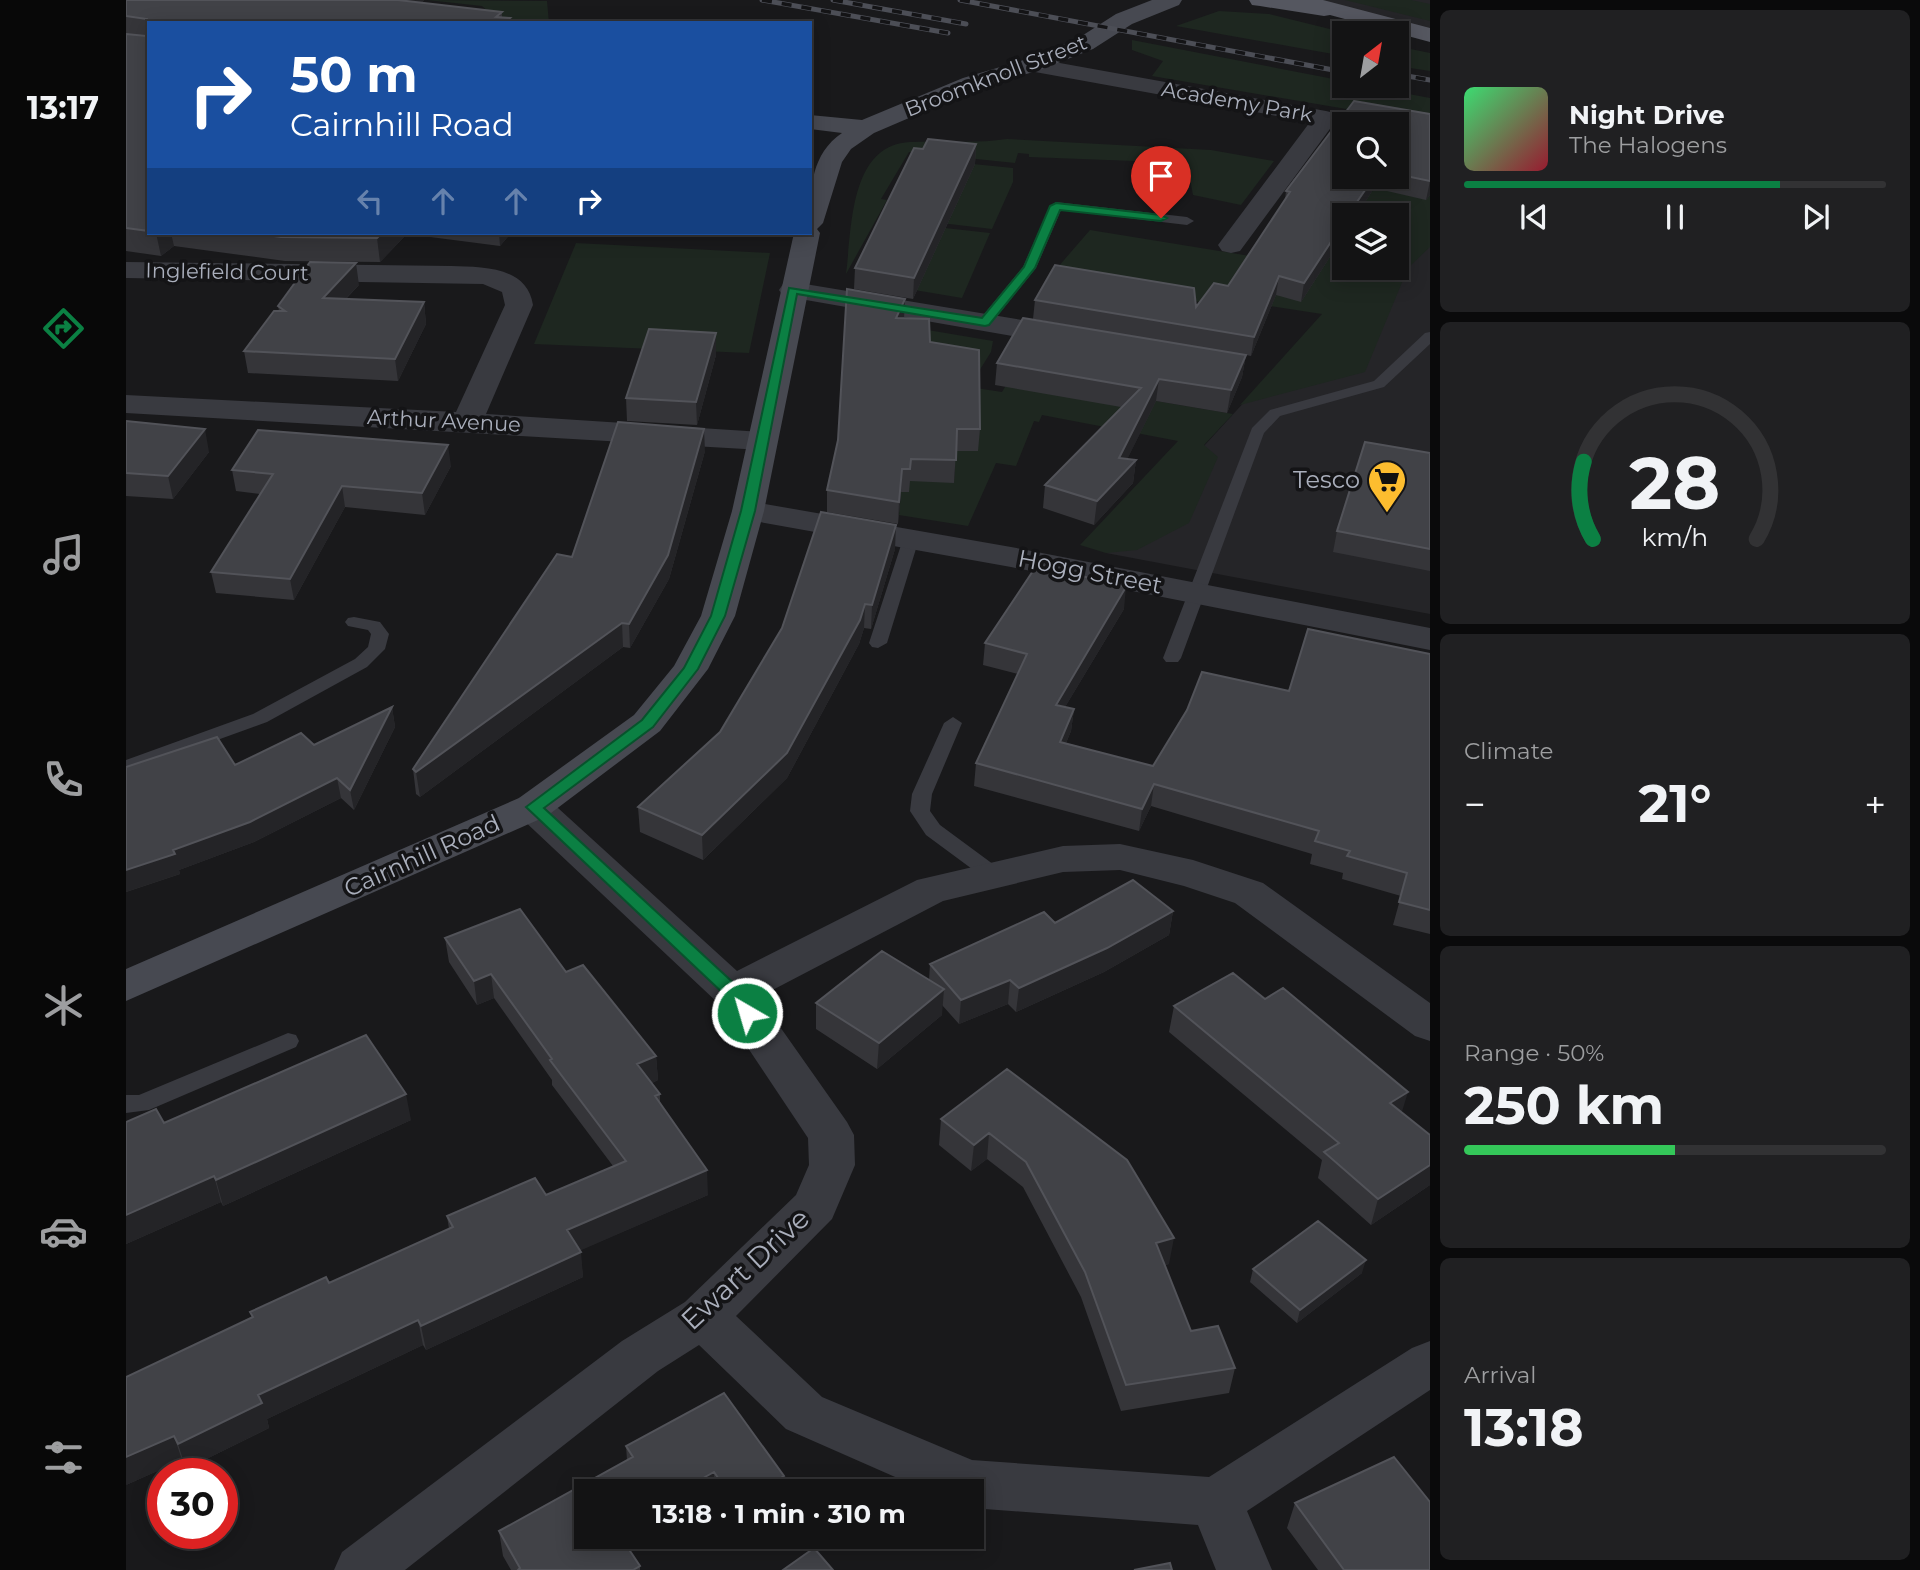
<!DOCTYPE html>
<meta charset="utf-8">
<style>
:root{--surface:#131314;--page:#202022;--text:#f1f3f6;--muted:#9d9ea0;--line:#323234;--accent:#0b8043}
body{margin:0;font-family:Montserrat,sans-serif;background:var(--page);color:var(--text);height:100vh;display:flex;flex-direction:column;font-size:26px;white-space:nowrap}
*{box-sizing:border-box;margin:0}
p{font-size:23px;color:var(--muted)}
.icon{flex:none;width:38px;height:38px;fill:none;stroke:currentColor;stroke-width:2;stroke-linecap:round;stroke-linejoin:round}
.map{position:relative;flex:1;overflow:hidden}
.details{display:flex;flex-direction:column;gap:10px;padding:10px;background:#0a0a0b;width:490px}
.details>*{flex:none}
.banner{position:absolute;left:21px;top:21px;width:665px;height:214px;border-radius:0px;box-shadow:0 4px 18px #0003,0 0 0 2px var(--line);background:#1a4fa0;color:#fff;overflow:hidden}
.needle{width:46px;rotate:31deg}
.fabs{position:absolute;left:1206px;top:21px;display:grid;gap:14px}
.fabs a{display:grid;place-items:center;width:77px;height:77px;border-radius:0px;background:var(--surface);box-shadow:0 4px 18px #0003,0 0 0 2px var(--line);font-size:35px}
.speed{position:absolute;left:21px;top:1458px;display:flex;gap:14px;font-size:35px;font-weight:700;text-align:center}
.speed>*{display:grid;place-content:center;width:91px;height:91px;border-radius:50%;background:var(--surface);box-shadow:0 4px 18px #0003,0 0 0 2px var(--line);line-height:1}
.speed .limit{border:10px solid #d22;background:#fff;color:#111}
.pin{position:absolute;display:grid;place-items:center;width:60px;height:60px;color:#fff;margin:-72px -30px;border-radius:50% 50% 50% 0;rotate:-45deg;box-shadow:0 0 7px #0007}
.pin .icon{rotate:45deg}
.me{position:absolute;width:77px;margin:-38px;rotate:322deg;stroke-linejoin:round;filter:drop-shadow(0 0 5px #0008)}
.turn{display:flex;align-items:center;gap:24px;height:147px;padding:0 28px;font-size:32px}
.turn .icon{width:91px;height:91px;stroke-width:2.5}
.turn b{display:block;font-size:49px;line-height:60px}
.lanes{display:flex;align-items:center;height:66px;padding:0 28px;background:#0003;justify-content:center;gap:35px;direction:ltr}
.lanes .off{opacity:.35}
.big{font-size:52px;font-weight:700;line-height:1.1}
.details .tile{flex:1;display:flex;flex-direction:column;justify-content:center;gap:10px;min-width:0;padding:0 24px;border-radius:10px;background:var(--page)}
.details .dial{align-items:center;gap:0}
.dial svg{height:182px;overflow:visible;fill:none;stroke:var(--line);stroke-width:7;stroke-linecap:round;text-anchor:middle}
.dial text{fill:var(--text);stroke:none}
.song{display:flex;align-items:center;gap:21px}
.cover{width:84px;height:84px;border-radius:10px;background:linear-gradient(135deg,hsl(140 70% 55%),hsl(350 70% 35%))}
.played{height:7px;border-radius:4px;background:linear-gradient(90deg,var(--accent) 75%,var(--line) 75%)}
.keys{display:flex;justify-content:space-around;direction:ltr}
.heat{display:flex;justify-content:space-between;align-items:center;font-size:38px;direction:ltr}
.charge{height:10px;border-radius:5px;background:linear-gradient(90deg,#34c759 50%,var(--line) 0)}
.trip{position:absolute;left:448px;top:1479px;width:410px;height:70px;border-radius:0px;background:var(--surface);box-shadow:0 4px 18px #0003,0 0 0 2px var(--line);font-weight:700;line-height:70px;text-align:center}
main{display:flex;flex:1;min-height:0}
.dock{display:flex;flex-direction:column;width:126px;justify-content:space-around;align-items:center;background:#080808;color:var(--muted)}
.dock .icon{width:49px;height:49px}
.dock .on{color:var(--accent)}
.dock b{font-size:32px;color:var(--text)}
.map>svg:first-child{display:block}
</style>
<main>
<nav class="dock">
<b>13:17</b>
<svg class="icon on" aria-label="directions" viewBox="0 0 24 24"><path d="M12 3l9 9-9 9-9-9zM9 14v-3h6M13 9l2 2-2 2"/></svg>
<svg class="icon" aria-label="music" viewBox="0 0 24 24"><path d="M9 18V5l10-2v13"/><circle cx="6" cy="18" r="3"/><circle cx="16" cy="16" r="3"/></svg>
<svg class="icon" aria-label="phone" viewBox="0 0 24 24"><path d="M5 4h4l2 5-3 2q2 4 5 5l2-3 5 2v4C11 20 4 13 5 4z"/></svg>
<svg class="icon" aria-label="climate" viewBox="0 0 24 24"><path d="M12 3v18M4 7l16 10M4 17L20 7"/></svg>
<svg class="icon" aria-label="car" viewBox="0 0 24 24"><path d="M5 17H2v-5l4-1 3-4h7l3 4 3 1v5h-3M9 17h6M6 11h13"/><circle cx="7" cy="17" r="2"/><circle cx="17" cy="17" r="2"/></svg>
<svg class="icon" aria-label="filters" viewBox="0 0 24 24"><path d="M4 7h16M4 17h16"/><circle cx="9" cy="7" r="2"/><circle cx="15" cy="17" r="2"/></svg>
</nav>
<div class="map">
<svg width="1304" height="1570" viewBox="0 0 1304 1570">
<rect width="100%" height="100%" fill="#19191b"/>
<!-- built -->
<path fill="#252528" d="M1172,0h132v35z
M1304,198v416l-324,-61 218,-238 72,-47z"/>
<!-- green -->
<path fill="#1e2720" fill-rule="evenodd" d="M301,0l120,1 2,22h-48l-19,-17z
M1219,0h66l19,4v17z
M1093,11l50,3 77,19 -2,23 -168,-30z
M1006,40l212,41v5h22l64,12v18l-71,-15 -7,9 -200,-34 11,-15 -31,-11z
M1270,46l34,7v18l-33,-5z
M881,139l204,11 63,11 -33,44 -48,-10 -6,-32 -158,-6v-3l-11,-1 -3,10 -106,-11 -28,47 6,1 -41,74c6,-45 3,-129 64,-132 33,-2 65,2 97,-3z
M847,164l40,4v14l-21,47 -94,-11z
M1270,177l7,17 23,5 4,-4v52l-22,21 -43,104 -125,33 82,-91 -84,-13 -13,4 -180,-23 45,-52 197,32 58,-60zM1218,215h52v53h-52z
M819,228l45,5 -28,65 -95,-16z
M450,243l194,10 -21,100 -215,-9z
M784,327l83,14 -2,11 -22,35 33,5 6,-10 117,14 -5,13 29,5 7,-13 77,13 -29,31 14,12 -29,66 -52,27 -31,3 -26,-8 98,-104 -136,-26 -3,7 -5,-1 -18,45 -20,-3 -28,63 -69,-11 2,-23 10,-18 31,8h12l1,-15z"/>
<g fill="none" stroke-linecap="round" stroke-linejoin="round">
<!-- lane -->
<path fill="#393a40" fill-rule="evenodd" d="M930,202l131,15 7,4 -7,4 -126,-15 -25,58 -46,57h-10v-6l43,-52 27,-61z
M1304,332v12l-46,43 -104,29 -16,17 -83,225 -3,4h-12l-3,-4 89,-230 18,-18 104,-29 51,-48z
M785,534l8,5 -32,104 -9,5 -6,-1 -3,-4 34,-104z
M228,617l26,5 9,12 -4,15 -18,18 -100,55 -141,51v-13l127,-46 102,-55 13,-12 3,-13 -3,-4 -20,-4 -3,-4 3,-4z
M827,717l9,6 -30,71 -2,17 10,14 61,45 3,5 -3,5h-14l-61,-45 -16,-24 2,-17 32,-71z
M162,1033l8,2 3,6 -3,6 -147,63 -23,3v-18h13z"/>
<!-- street -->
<path fill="#393a40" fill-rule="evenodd" d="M906,58l294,53 8,2 4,5 -98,133 -9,2 -9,-2 -4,-6 92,-123 -286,-52 -3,-5 3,-5z
M0,262l325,4c31,1 76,0 82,39l-47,109 276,18 11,2 4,7 -4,7 -11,2 -636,-37v-18l330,17 49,-107 -3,-13 -19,-8 -357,-6z
M667,282l277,46 10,3 4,6 -4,6 -10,3 -287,-50 -4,-6 4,-6z
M622,501l263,46 419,81v22l-419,-83 -274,-49 -5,-7 5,-7z
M407,794l14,4 190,173 180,-91 146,-34 57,-2 73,16 70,23 167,120v38l-15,-5 -180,-133 -51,-17 -64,-16 -57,2 -120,29 -184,96 88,125 7,13 1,30 -23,54 -96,97 86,81 150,63 237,17 203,-129 18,-7v49l-183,121 25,59h-56l-18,-45 -227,-17v-17h-44l-141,-62 -87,-84 -41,26 -253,199h-71l8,-18 280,-211 63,-39 111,-107 13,-30 -1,-27 -90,-135 -199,-187 -5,-9 5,-9z"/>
<!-- secondary -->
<path fill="#474951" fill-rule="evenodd" d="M1026,0h30l-3,5 -47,19 -39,25 -53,21 -61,18 -105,45 -23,16 -9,13 -19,61 -6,6 3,4 -56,278 -29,105 -27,53 -48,62 -113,85 -421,185v-32l393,-171 115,-83 40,-49 27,-50 31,-105 62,-278h16c0,-37 -2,-77 32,-100l-32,-4v-14l52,5 101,-42 61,-18 53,-21 39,-25z"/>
<!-- primary -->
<path fill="#555760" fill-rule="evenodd" d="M1123,0h74l107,28v14l-100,-27 -6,1 -64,-10 -8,-1z"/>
<defs>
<path id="rail" d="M636,0l186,33
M707,0l133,24
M834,0l384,72
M1270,74l34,6"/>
</defs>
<!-- rail casing -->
<use href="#rail" stroke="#4c4e56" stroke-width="5"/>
<!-- rail -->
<use href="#rail" stroke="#141416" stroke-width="3.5" stroke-dasharray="10" stroke-linecap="butt"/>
</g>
<!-- wall -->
<path fill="#353539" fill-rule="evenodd" d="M0,0h298l-3,3 81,9v5l-353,6v210h362l-11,13 -93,-12 -27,28 -95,-1 -111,-15 -13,10 -35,-5z
M1228,101l76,13v81l-4,5 -52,-12 -17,27h-13v20l-43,67 -25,-7 -25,61 -5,-1 -4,22 -15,36 -71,-12 -29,58 9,1 -3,23 -39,42 -51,-17 2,-23 76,-78 -126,-22 2,-22 26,-45 114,19 -104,-18 2,-19 20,-35 139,23 2,19 18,-24 14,3 57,-86 1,-9zM1218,124h52v53h-52z
M850,144l-1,20 -62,135 -59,-10 1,-21 68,-119z
M233,285l-13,14 78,3 2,22 -28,57 -150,-8 -4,-22 35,-40 -1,-5z
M778,318l26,24 50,87 -2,22h-22l-2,32 -44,-2 -1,11h-8l-3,32 -71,-12v-22z
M590,355l-19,70 -70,-4 -1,-23z
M0,421l83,31 -36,47 -47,-3z
M579,451l-36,128 -39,69 -7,-1 -203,150 -4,-3 -3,-25 159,-212z
M1304,453v118l-97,-19 4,-21z
M325,466l-26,49 -80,-8 -51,93 -78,-7 -5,-21 49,-78 -24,-3 -4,-21z
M769,549l-24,80 -7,-1 -5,16 -72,134 -84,82 -63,-28 -2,-25 82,-75z
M998,609l-59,98 9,2 -3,22 -5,12 87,23 136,-75 141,-37v280l-37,-9 8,-29 -59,-17 1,-6 -33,-9 2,-10 -161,-48 -12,25 -165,-45 2,-23 42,-89 -35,-9 2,-22z
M266,707l3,20 -41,83 -13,-12 -87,44 -75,28 1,4 -54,18v-125l109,-2 79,-20z
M1047,911l-4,24 -65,37 -88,40 -8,-8 -49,20 -17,-19v10l-65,54 -61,-40v-26l113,-23 1,-16 125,-41z
M319,938l121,34 90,84 2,24 -6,3 8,11v9l48,92 -128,55 3,27 -157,73 -3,-5 -156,74 2,9 -83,41 -4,-9 -56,25 126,-168 -2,-5 79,-29 120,-54 -2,-13 99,-21 67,-29 -61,-81v-5l-58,-82 -17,7 -28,-43z
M1048,1006l228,106 28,23v50l-59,40 -53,-47 4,-18 -153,-128z
M881,1069l162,195 -4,1 26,66 44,37 -6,25 -108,18 -40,-114 -58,-110 -36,-28 -16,12 -32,-26 2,-26z
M285,1120l-188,86 -2,-4 -95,42v-122l38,1z
M1127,1269l109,4 -65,50 -47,-41z
M500,1446l158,45h-198v45h59l-18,11 13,19v4h-129l-8,-14 -4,-25 128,-71z
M1169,1503l135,67h-112l-31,-42z"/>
<!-- shaded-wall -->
<path fill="#242427" d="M272,0h26l-23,22z
M850,144l-1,20 -62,135 1,-21z
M1248,177h3l-3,11 -17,27h-9z
M1304,181v14l-4,5z
M1218,222v13l-43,67 3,-19z
M30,233h15l3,13 -13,10z
M256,233h25v1l-27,28 -3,-24z
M373,233h12l-11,13z
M230,263l3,22 -33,34 -3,-21z
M1153,276l-3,19 -25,61 3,-19z
M779,299l-1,20 -8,-1z
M298,302l2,22 -28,57 -3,-22z
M590,333v22l-19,70 -1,-23z
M1120,355l-4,22 -15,36 4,-23z
M1033,379l-3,22 -39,79 19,-20 -3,23 -39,42 3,-24z
M79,429l4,23 -36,47 -5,-23z
M578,429l1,22 -36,128 -39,69 -1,-24z
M322,445l3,21 -26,49 -3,-22z
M776,469l-1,23 -3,32 1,-22z
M216,486l3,21 -51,93 -4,-21z
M770,525l-1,24 -24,80 1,-24z
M1000,587l-2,22 -71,118 3,-22z
M739,604l-1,24 -5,16 -72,134 -84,82 -1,-25z
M496,623l1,24 -203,150 -4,-25z
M266,707l3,20 -41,83 -4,-20z
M948,709l-3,22 -14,33 3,-22z
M211,778l4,20 -87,44 -75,28 1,4 -54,18v-22z
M1028,784l-3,22 -12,25 3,-22z
M1047,911l-4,24 -65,37 -88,40 3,-24z
M365,974l3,24 -17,7 -3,-24z
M884,980l-2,24 -49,20 2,-24z
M818,989l-2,26 -65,54 2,-26z
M530,1056l2,24 -19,9 -2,-25z
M1282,1092l-8,26 -10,-15z
M280,1094l5,26 -188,86 -7,-26z
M863,1133l-2,26 -16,12 3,-26z
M1304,1165v20l-59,40 7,-26z
M581,1170l1,25 -138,60 -3,-25z
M88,1176l7,26 -95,42v-29z
M1048,1238l-5,26 -18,5 5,-26z
M455,1252l2,25 -157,73 -5,-24z
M1240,1260l-4,13 -65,50 3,-13z
M292,1320l5,25 -156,74 2,9 -83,41 -8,-25 80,-49z
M48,1436l8,24 -56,25v-28z
M588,1472v19h-34z
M658,1476v15h-25z
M489,1536h30l-28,17z"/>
<!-- building -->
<path fill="#414247" stroke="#525359" stroke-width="2" d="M0,0h272l104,12 -6,5 14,1 -5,4 6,1h-362v208l-23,-3v-194l20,2 1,-17 -21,-3z
M1228,101l76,13v67l-34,-7v-50h-52v53h30l-26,38h-4v7l-40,61 -25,-7 -25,61 -219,-37 20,-35 139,23 2,19 18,-24 14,3 62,-94 -4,-1z
M802,139l48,5 -62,134 -59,-10 59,-120 9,1z
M126,233h130l-5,5 -96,-1z
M184,262l46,1 -33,35 101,4 -29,57 -151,-8 30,-40h11l-7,-5z
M721,289l58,10 -9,19 33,1 1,23 49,8 1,79h-23l-1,31 -45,-1 -1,10h-8l-3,33 -72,-12 11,-50z
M897,318l223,37 -15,35 -72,-11 -40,79 17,2 -39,41 -52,-16 96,-97 -144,-25z
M523,329l67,4 -20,69 -70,-4z
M0,421l79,8 -37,47 -42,-3z
M492,422l86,7 -36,126 -39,69 -7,-1 -206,149 -3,-3 144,-215 15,3z
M132,430l190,15 -26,48 -80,-7 -52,93 -79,-7 62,-98 -41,-4z
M1239,442l65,11v96l-93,-18z
M695,512l75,13 -24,80 -7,-1 -5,16 -73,133 -85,82 -64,-28 82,-75 62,-104z
M911,565l89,22 -70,118 18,4 -14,33 93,24 34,-56 15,-38 87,19 19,-62 122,25v256l-31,-8 8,-29 -60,-17 3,-5 -35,-10 4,-10 -165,-47 -12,25 -166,-46 51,-109 -42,-11z
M266,707l-42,83 -13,-12 -87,44 -77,28 2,4 -49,16v-103l91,-30 18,28 66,-32 13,12z
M1007,880l40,31 -66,37 -88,40 -9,-8 -49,20 -31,-36 114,-52 11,11z
M394,909l46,63 17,-7 73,91 -19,8 23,30 -5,2 52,74 -140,60 14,22 -160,74 -3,-6 -160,75 4,8 -84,41 -4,-8 -48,21v-80l127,-60 -3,-5 76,-35 3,6 124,-56 -6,-11 88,-38 11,17 80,-34 -76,-101 2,-1 -61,-85 -17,7 -29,-43z
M756,951l62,38 -65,54 -63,-40z
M1107,973l32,26 18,-11 125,104 -18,11 40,32v30l-52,34 -54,-47 15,-9 -165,-137z
M240,1035l40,59 -190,86 -2,-4 -88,39v-93l30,-13 8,14z
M881,1069l120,91 47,78 -18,5 35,88 27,-5 17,42 -109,17 -41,-113 -59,-110 -37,-29 -15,12 -33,-26z
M1192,1221l48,39 -66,50 -47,-41z
M598,1393l60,83 -25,15h-32l-13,-19 -34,19h-94v45h34l20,30 -7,4h-115l2,-2 -21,-37 134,-74 -7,-11z
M1268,1457l36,45v68h-86l-49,-67z
M688,1548l19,22h-50z
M1044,1563l2,7h-38z"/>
<!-- route -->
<path fill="#0b8043" stroke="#07532c" stroke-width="2" d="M930,203l105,12 6,3 -6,3 -101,-11 -25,58 -46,57 -4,1 -188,-32 -42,217 -30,105 -27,53 -45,58 -109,81 195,180 17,25 -3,5h-12l-14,-21 -201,-190 116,-87 42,-52 27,-52 30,-105 48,-223 193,30 42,-51 26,-61z"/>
<!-- icons -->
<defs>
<symbol id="supermarket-pin" viewBox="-11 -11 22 30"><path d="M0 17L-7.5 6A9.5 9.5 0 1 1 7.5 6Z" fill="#fdbd2f" stroke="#141416"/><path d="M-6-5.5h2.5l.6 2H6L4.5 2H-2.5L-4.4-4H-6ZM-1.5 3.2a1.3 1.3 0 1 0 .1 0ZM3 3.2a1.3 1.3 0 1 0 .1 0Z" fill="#111"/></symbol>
</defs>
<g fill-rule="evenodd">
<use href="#supermarket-pin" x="1239" y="458" width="44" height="60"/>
</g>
<g text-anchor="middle" stroke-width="7" stroke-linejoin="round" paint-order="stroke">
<!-- far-street labels -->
<g font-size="21" fill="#aaafbc" stroke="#141416">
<text transform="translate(870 76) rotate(-21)" y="7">Broomknoll Street</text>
<text transform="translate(1111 102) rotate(10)" y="7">Academy Park</text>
<text transform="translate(101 272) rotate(1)" y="7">Inglefield Court</text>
<text transform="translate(318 421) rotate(3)" y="7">Arthur Avenue</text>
</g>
<!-- poi labels -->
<g font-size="24" fill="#aaafbc" stroke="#141416" text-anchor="end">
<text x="1234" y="488">Tesco</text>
</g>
<!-- street labels -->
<g font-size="24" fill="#aaafbc" stroke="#141416">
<text transform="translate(964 572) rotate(11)" y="8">Hogg Street</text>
<text transform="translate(296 856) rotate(-24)" y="8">Cairnhill Road</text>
</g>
<!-- near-street labels -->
<g font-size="28" fill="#aaafbc" stroke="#141416">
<text transform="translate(619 1269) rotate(-43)" y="10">Ewart Drive</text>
</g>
</g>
</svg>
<div class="fabs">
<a><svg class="needle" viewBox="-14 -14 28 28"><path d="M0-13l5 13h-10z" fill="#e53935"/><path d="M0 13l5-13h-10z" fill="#9d9ea0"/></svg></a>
<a><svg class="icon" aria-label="search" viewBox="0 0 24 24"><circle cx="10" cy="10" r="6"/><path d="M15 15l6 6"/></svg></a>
<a><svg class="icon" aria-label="layers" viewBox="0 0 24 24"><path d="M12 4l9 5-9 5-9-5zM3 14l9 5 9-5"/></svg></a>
</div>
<div class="speed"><div class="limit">30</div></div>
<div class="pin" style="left:1035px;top:218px;background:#d93025"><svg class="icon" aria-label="arrive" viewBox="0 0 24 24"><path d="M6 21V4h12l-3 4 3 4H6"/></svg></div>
<svg class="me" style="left:621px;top:1013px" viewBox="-20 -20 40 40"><circle r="17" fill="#0b8043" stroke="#fff" stroke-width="3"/><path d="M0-11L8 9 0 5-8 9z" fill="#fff"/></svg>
<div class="trip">13:18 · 1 min · 310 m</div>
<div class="banner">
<div class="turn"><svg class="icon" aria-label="right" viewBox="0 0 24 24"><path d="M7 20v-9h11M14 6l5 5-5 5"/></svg><div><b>50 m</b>Cairnhill Road</div></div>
<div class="lanes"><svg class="icon off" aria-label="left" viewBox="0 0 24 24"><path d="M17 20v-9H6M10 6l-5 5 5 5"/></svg><svg class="icon off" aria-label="ahead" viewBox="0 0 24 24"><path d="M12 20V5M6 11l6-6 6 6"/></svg><svg class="icon off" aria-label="ahead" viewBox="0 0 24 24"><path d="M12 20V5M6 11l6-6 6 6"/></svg><svg class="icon" aria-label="right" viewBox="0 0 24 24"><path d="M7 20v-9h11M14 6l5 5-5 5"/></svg></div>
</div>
</div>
<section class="details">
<div class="tile">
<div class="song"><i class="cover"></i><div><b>Night Drive</b><p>The Halogens</p></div></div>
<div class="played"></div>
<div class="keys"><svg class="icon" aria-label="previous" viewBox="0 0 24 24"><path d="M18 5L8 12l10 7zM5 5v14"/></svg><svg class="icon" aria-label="pause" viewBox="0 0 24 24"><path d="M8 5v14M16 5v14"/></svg><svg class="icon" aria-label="next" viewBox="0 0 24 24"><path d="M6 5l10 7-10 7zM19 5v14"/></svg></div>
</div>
<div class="tile dial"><svg viewBox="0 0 100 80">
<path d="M14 69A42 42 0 1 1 86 69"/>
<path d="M14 69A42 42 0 0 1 10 35" stroke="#0b8043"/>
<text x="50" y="56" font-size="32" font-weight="700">28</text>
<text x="50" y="72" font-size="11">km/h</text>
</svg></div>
<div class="tile"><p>Climate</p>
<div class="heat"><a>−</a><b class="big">21°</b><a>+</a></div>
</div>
<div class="tile"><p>Range · 50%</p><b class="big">250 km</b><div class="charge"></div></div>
<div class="tile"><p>Arrival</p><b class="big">13:18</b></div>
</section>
</main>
